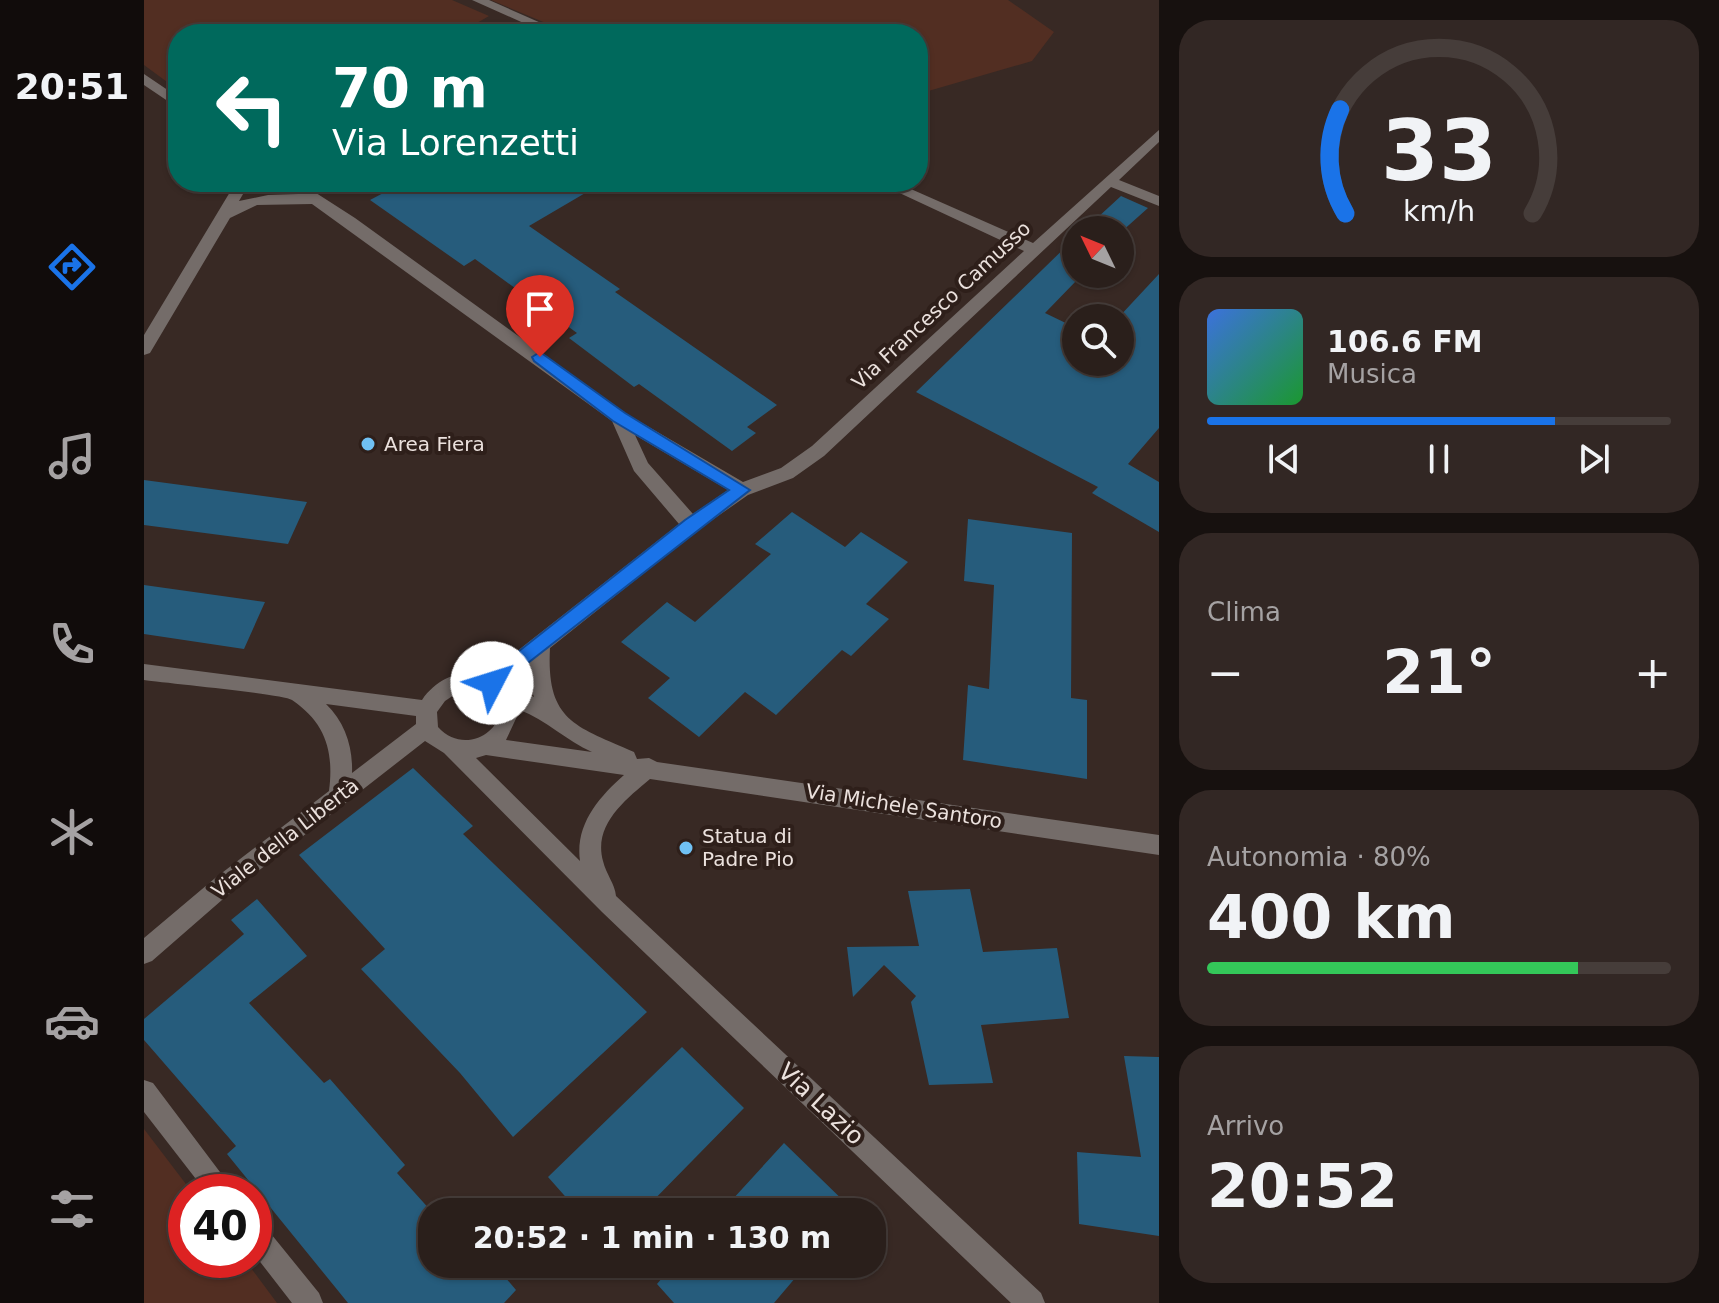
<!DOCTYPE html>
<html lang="it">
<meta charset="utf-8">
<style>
:root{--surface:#2a1f1b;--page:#322724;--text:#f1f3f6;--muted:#a5a2a3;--line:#463d3a;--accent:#1a73e8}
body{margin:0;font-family:"DejaVu Sans",sans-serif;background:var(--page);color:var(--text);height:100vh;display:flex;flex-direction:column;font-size:30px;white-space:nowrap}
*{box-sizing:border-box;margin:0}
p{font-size:26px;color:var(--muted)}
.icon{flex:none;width:44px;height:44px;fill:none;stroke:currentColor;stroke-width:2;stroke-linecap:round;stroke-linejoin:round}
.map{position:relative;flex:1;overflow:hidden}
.sheet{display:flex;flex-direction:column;gap:20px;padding:20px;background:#17110f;width:560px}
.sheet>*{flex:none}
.hud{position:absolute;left:24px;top:24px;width:760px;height:168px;border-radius:32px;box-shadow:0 2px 6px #0004,0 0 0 2px var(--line);background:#00695c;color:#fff;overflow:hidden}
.needle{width:52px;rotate:313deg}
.tools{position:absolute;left:918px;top:216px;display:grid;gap:16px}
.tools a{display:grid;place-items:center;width:72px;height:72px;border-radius:50%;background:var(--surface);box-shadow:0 2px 6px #0004,0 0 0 2px var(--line);font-size:40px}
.speed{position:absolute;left:24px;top:1174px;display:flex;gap:16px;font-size:40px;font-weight:700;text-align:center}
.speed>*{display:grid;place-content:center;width:104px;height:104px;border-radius:50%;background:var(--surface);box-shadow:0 2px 6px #0004,0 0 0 2px var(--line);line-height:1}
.speed .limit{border:12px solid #d22;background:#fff;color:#111}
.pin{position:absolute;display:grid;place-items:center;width:68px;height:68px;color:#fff;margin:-82px -34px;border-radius:50% 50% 50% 0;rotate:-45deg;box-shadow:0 0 8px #0007}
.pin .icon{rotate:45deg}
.me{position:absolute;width:88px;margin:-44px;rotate:50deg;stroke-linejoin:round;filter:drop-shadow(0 0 6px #0008)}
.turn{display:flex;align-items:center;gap:28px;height:168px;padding:0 32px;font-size:36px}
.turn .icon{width:104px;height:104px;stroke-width:2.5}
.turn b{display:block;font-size:56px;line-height:68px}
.big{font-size:60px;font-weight:700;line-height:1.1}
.sheet .card{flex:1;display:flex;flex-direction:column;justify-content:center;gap:12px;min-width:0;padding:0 28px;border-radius:32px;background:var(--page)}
.sheet .dial{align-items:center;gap:0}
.dial svg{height:208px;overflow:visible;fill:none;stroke:var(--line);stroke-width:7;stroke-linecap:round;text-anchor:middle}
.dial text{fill:var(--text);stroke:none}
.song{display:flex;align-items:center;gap:24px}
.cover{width:96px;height:96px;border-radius:12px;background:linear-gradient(135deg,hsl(220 70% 55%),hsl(130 70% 35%))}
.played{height:8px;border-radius:4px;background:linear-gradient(90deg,var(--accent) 75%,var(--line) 75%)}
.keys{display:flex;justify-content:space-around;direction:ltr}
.heat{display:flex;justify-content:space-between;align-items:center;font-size:44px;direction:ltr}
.charge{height:12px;border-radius:6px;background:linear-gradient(90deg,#34c759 80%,var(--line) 0)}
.trip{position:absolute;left:274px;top:1198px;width:468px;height:80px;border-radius:32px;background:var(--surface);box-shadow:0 2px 6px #0004,0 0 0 2px var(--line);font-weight:700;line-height:80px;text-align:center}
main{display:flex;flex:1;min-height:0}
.menu{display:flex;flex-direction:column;width:144px;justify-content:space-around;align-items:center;background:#110c0b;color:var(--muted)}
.menu .icon{width:56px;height:56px}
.menu .on{color:var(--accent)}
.menu b{font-size:36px;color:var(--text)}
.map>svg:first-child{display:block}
</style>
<main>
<nav class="menu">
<b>20:51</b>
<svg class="icon on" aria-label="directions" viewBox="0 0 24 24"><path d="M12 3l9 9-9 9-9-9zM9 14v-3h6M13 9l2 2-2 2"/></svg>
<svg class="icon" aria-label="music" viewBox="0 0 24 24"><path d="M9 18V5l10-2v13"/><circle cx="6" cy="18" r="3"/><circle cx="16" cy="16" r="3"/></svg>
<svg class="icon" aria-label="phone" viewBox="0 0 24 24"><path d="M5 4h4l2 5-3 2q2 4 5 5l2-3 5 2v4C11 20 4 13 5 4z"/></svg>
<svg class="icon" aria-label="climate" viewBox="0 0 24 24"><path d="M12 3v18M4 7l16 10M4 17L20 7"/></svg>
<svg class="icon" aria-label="car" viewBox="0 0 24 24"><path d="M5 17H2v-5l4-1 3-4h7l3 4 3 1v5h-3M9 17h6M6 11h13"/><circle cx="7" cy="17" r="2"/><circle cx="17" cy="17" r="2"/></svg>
<svg class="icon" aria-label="filters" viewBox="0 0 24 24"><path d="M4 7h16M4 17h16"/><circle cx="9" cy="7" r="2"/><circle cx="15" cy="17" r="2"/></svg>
</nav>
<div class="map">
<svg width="1015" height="1303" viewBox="0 0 1015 1303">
<rect width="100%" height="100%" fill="#382924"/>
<!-- green -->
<path fill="#522e22" d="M0,0h308l37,16 -31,18h-280v56l-34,-25z
M347,0h517l46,32 -22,29 -114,33v-60h-346z
M0,1129l48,63h-6v68h59l32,43h-133z"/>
<!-- building -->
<path fill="#265c7c" d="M260,182h200l-75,44 91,63 -5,3 162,113 -30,22 9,6 -24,18 -93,-67 -5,3 -65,-49 8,-5 -102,-74 -11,7 -94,-66z
M977,196l27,12 -28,25v-3h-36z
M932,237v36l-5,4 6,3 -32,33 31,15v34h44l-2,-44 41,-44v154l-31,36 31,18v50l-67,-39 6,-6 -182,-95z
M0,480l163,22 -19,42 -144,-19z
M648,512l53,35 16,-15 47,30 -42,42 23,15 -38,37 -9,-6 -66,65 -31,-23 -46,45 -51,-39 22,-20 -49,-36 46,-40 28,20 76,-68 -16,-10z
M824,519l104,14 -1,165 16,2v79l-124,-19 5,-75 21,4 5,-104 -30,-4z
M0,585l121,17 -21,47 -100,-15z
M269,768l60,58 -10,8 184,178 -134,125 -53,-64 -99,-104 24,-20 -86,-94z
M826,889l13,63 74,-4 12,70 -88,7 12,58 -64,2 -18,-83 5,-6 -32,-31 -31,32 -6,-50 72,-1 -11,-55z
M113,899l50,57 -58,47 75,80 6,-4 75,86 -8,8 35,39v52h62l22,26 -12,13h-156l-121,-149 9,-8 -92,-106v-21l100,-85 -13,-14z
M538,1047l62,61 -102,104h-63l-31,-35z
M980,1056l35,1v179l-80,-12 -2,-72 64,5z
M640,1143l69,67 -1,2h-131z
M530,1264h133l-33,39h-100l-17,-19z"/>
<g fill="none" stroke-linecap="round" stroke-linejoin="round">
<!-- minor -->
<path fill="#746c69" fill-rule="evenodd" d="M328,0h17l77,34h-18z
M0,74l34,23v11l-34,-23z
M1015,130v12l-40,38 40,16v10l-48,-19 -287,269 -31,22 -45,17 -50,35 -148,118c-4,73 25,78 84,104l3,7 12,-1 8,4 502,73v20l-509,-76c-25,21 -57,46 -47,82 3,13 12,23 13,35l425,397 4,10h-34l-409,-391 -158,-159 -19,-12 -195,152 -78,68 -8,3v-26l70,-59 115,-88c5,-39 -3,-68 -37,-91 -10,-6 -127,-17 -148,-20v-16l278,36c17,-24 39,-30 66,-26l191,-150 -45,-53 -22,-50 -300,-217 -55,1 -27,13 -80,135 -6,2v-20l92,-153h14l-11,19 29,-6 30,-1 -16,-12h17l56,36 270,195 118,69 38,-14 31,-22 212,-195 -148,-69h19l138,61zM491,435l93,55 -35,24 -45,-51zM385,665l-1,15 6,17 -27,-14zM322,687c72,13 9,81 -28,40l-1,-15 8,-11zM182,704l90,12v8l-64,49c1,-26 -7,-51 -26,-69zM376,710c26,10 47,31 72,42l-86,-12zM342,755l138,20c-26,23 -49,50 -44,86l-104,-103z
M0,1080l9,3 82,109h-29l-62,-80z
M110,1220l9,4 56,69 4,10h-31l-38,-49z"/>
</g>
<!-- route -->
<path fill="#1a73e8" stroke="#114b97" stroke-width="2" d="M396,352l85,61 125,77 -258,201 -7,-3v-10l200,-158 44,-30 -116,-69 -79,-60 -2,-4z"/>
<!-- markers -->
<g fill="#70c1f4" stroke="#2e1f1a" stroke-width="3">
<circle cx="224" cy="444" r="8"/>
<circle cx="542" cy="848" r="8"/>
</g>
<g text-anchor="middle" stroke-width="8" stroke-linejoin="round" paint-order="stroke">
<!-- street labels -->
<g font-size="20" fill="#ebe1dd" stroke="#2e1f1a">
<text transform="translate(797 305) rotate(-43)" y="7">Via Francesco Camusso</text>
<text transform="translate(760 806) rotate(9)" y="7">Via Michele Santoro</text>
<text transform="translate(141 838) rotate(-38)" y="7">Viale della Libertà</text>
</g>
<!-- poi labels -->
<g font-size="20" fill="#ebe1dd" stroke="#2e1f1a" text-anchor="start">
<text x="240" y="451">Area Fiera</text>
<text x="558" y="843">Statua di<tspan x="558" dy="23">Padre Pio</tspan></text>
</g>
<!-- near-street labels -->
<g font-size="24" fill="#ebe1dd" stroke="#2e1f1a">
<text transform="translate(677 1104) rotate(43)" y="8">Via Lazio</text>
</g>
</g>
</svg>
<div class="tools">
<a><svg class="needle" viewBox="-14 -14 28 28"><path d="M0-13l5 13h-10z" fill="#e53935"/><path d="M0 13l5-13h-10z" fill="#a5a2a3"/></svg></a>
<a><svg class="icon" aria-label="search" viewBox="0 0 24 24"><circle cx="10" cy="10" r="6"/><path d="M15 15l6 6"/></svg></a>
</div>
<div class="speed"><div class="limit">40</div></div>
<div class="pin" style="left:396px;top:357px;background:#d93025"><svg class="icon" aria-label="arrive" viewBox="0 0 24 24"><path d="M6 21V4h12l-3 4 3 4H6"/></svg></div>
<svg class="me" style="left:348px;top:683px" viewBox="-20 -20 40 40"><circle r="19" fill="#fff"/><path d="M0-13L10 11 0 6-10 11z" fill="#1a73e8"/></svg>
<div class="trip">20:52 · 1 min · 130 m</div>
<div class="hud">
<div class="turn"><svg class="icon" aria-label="left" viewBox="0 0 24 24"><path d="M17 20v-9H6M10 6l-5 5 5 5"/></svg><div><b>70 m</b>Via Lorenzetti</div></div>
</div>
</div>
<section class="sheet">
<div class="card dial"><svg viewBox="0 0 100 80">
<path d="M14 69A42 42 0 1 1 86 69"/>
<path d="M14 69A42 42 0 0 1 12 29" stroke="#1a73e8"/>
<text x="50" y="56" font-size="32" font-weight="700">33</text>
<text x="50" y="72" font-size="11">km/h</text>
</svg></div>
<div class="card">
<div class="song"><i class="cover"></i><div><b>106.6 FM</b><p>Musica</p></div></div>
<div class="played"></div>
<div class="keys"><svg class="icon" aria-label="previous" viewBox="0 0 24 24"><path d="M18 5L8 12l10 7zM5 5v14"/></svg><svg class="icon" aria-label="pause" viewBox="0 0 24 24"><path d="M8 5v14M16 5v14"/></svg><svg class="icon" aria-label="next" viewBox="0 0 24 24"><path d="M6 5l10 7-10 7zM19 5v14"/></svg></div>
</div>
<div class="card"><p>Clima</p>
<div class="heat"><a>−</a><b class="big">21°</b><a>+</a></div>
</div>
<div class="card"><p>Autonomia · 80%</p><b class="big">400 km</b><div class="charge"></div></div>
<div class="card"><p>Arrivo</p><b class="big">20:52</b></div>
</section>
</main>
